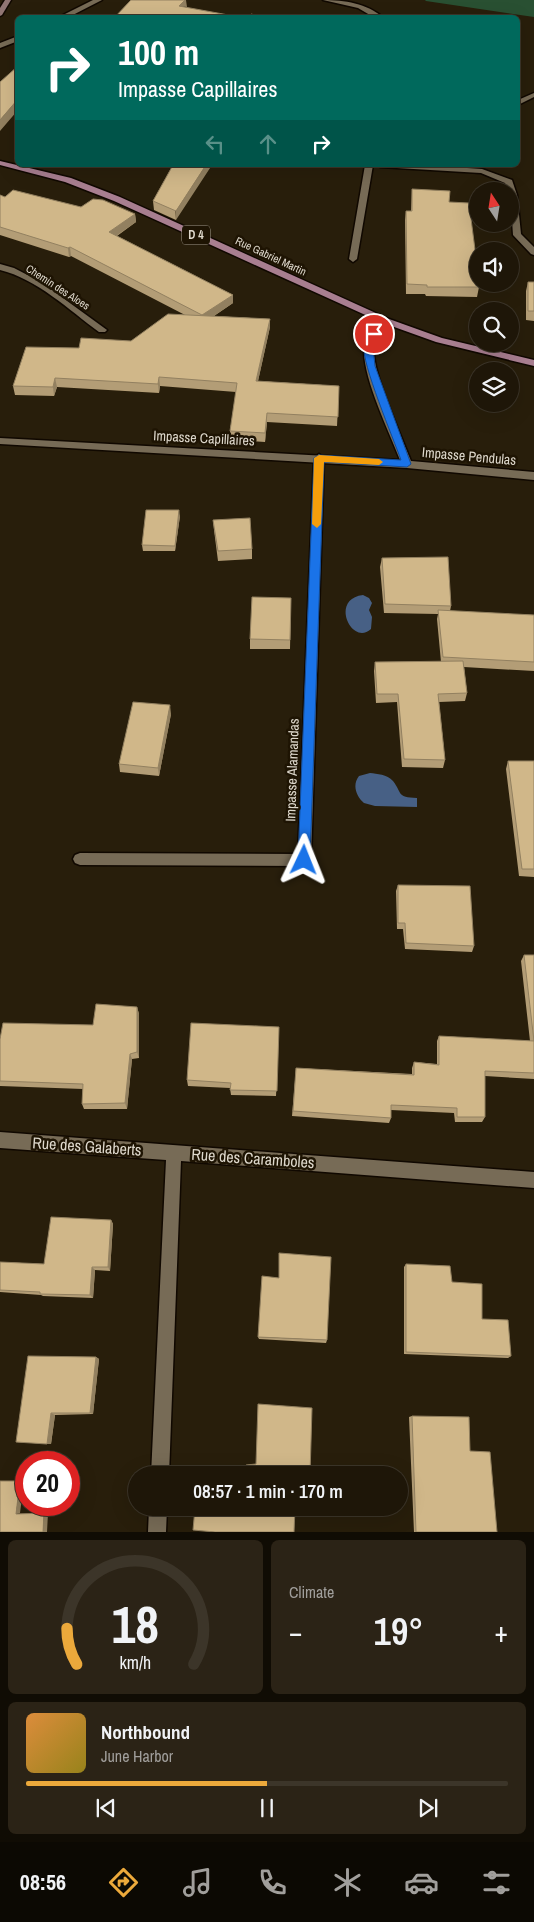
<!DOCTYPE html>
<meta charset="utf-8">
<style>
:root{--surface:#1e1608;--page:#2b2316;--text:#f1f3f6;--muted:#a19f9c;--line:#3c3529;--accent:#eca93b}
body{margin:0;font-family:"Archivo Narrow",sans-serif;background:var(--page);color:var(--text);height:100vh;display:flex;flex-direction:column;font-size:19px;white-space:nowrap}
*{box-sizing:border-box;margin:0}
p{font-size:16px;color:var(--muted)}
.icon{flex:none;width:28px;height:28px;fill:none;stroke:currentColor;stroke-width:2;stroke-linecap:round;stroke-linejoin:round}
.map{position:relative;height:1532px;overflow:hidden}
.details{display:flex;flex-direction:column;gap:8px;padding:8px;background:#100c04;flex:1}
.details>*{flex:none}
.hud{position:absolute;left:15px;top:15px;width:505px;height:152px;border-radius:8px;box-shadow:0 5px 20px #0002,0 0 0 1px var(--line);background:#00695c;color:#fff;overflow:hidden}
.needle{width:32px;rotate:348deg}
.tools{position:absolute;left:469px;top:182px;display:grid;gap:10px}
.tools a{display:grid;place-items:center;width:50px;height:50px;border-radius:50%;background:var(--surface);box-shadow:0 5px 20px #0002,0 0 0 1px var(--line);font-size:25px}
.speed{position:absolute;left:15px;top:1451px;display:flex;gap:10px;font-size:25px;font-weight:700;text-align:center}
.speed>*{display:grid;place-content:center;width:65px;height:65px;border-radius:50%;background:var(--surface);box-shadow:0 5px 20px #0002,0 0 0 1px var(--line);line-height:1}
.speed .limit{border:8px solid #d22;background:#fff;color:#111}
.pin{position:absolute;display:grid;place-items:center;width:42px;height:42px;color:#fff;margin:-21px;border:2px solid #fff;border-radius:50%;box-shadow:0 1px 5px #0007}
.me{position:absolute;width:55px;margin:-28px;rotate:2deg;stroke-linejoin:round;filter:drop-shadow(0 0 4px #0008)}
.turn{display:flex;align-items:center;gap:18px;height:105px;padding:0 20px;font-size:22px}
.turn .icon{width:65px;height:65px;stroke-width:2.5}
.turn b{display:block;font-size:35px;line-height:42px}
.lanes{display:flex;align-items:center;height:48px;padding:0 20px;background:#0003;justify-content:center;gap:25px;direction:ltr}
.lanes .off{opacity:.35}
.big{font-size:38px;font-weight:600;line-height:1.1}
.details .widget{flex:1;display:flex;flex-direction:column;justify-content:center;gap:8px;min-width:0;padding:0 18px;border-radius:8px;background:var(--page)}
.details .dial{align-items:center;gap:0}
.dial svg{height:130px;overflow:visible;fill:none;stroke:var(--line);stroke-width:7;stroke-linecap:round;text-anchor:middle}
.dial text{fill:var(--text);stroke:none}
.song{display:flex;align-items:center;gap:15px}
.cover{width:60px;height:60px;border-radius:8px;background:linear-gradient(135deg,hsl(30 70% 55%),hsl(50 70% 35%))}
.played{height:5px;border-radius:2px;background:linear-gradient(90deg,var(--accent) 50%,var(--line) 50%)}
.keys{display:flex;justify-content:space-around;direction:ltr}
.heat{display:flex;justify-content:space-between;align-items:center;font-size:28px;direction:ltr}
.details .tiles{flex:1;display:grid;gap:8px;grid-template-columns:1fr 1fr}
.widget:last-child{grid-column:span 2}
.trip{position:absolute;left:128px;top:1466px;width:280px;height:50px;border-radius:25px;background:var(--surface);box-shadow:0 5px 20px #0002,0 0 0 1px var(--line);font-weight:600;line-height:50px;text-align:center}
.tab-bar{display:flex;height:80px;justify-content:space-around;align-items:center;background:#0c0903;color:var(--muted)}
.tab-bar .icon{width:35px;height:35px}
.tab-bar .on{color:var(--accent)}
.tab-bar b{font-size:22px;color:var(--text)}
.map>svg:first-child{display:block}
</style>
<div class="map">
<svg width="534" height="1532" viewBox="0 0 534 1532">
<rect width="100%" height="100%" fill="#281e0b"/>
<!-- forest -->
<path fill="#295032" d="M425,0h109v17l-108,-16z"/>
<!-- water -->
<path fill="#476085" d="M363,595l6,3 3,5 -3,7 3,7 -1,12c-19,18 -42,-30 -8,-34z
M370,773c7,1 17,1 23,8 10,13 3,16 24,17v9l-42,-1 -11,-3c-8,-7 -12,-18 -5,-27z"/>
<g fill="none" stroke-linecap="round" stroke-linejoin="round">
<defs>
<path id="service" d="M365,165h8l-16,94 -4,3 -4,-3z
M319,454l5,4 -13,402 -2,4 -5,2 -224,-1 -5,-2 -2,-4 2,-4 5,-2 218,1 16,-396z"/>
<path id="minor" d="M93,0h9l-35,18h-10z
M323,0c22,0 43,3 61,18h-9l-17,-10z
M18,36v5l-18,7v-5z
M534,93v4l-16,8v-5z
M376,165h46l60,4 30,11 5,15 4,39 13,13v8l-3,-1 -18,-19 -3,-44h-2l-3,-8 -24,-10 -101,-6z
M0,264l14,4 27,14 66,48 -2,2h-6c-30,-22 -62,-53 -99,-62z
M386,318l5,3c-6,8 -16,15 -17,26 -3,24 27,88 37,114l123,11v8l-127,-12 -407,-24v-6l400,22c-11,-29 -37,-81 -36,-111 1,-11 12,-27 22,-31z
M0,1132l534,40v16l-353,-27 -12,314h-18l15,-315 -166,-12z
M149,1508h18l-1,24h-18z"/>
<path id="secondary" d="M5,0h6l-9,15 -2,1v-8z"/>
<path id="primary" d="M0,161l71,17 49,19 269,122 53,19 92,22v6l-98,-24 -53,-19 -269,-122 -49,-19 -65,-17z"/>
</defs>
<!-- service casing -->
<use href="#service" stroke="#100800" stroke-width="3"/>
<!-- minor casing -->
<use href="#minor" stroke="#100800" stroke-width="3"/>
<!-- secondary casing -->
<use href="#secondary" stroke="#100800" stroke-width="3"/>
<!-- primary casing -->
<use href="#primary" stroke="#100800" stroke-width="3"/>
<!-- service -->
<use href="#service" fill="#776b56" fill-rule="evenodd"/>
<!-- minor -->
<use href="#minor" fill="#776b56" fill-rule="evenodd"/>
<!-- secondary -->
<use href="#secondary" fill="#907573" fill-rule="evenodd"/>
<!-- primary -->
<use href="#primary" fill="#a87e90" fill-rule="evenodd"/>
</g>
<!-- wall -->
<path fill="#b39d76" d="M173,165l3,55 -22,-10 -1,-9z
M412,189l37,13 30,85 -2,10 -51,-1 -1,-2h-19l-1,-74 1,-9h5z
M0,195l5,2 130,17 1,8 -19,14 116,59v8l-19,13 56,3v8l-12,54 81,5 -2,40 -70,-4 -2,20 -35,-2v-9l6,-39 -76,-6 -1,7 -102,-6 -3,9 -39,-1 -2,-9 66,-38 52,-7 54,-26 -114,-59 -2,1 -69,-22z
M528,282h6v39l-8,-1v-29z
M180,516l-5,35h-32l-1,-6z
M213,520l39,29v10l-34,2 -4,-31z
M382,558l69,48 -1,5 84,4v56l-70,-4 3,26 -2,8 -26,1 6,58 -2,8 -41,-1 -5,-65 -21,1 -2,-32 1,-9h66l-4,-43 1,-5 -54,-1 -4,-46z
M291,598l-1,51h-40v-10z
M171,714l-12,62 -39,-4 -1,-8z
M508,761h26v116l-15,-1 -13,-107z
M398,885l76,61 -2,6 -67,-3 -2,-20h-6l-1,-38z
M524,955h10v124l-49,-3v41l-3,5h-27l-1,-9 -63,-3v8l-2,5 -97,-7 4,-48 116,6v-6l2,-6 23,2v-23l2,-5 91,5 -9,-80z
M137,1007l2,7v44l-7,1 -5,50h-43l-2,-5 1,-15 -83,-3v-47l93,-14z
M279,1027l-3,69 -45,-1 -1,-7 -42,-2 -1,-6z
M111,1220l2,4 -3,47 -15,-1 -2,28 -50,-2 -2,-1 -41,-3v-30l44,2z
M406,1264l46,18 59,74 -3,2 -104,-4v-87z
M258,1337l69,3 -1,3 -67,-4z
M96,1357l3,2 -6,55 -38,1 -4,29 -35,-2z
M412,1416l58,35 27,81h-83l-5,-115z"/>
<!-- shaded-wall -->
<path fill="#928060" d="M185,0h1l1,7 -8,-1z
M18,99v11l-18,21v-11z
M206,165h6l-36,55v-9z
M135,214l1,8 -26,18 -1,-8z
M70,247l1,9 -2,1 -1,-9z
M233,295v8l-31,21v-9z
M270,319v8l-14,63v-9z
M159,377l1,9 -1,7 -1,-9z
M55,378l2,9 -3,9 -1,-9z
M267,413v9l-2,20v-9z
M179,510l1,6 -5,35v-5z
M170,705l1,9 -12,62 -1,-8z
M137,1007l2,7v44l-2,-6z
M130,1054l2,5 -5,50 -2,-6z
M111,1220l2,4 -3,47 -2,-4z
M92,1267l3,3 -2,28 -3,-3z
M96,1357l3,2 -6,55 -3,-1z
M51,1413l4,2 -4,29h-4z
M20,1481l4,1 -4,31 -4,1z
M44,1513h4l-1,19h-4z"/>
<!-- building -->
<path fill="#d0b789" stroke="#928060" d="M131,0h54l-6,6 66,12h-131z
M251,14l16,4h-19z
M18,66v33l-18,21v-38z
M173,165h33l-30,46 -23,-10z
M412,189l38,2 -1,11 20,1 9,70v11h1v3h-52v-2l-20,-1 -1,-73h6z
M13,190l68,17 12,-8 10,1 32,14 -26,18 124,63 -31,20 -132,-68 -2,1 -68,-21v-32l5,2z
M528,282h6v29h-6z
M168,314l102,5 -14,62 83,5 -1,31 -71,-4 -2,20 -35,-2 7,-48 -78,-6 -1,7 -103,-6 -2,9 -40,-1 13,-39 53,1 2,-10 50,3z
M146,510h33l-4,36 -33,-1z
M250,518l2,31 -34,2 -5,-31z
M448,557l3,49 -66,-2 -3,-46z
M252,597l39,1 -1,42 -40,-1z
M438,610l96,5v47l-91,-5z
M463,661l4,32 -29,1 7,66 -41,-1 -6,-65h-21l-2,-32z
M133,702l37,3 -12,63 -39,-4z
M508,761h26v108h-12z
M398,885l72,1 4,60 -68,-3 -1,-20h-7z
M524,955h10v118l-49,-2v46h-28v-9l-66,-3v13l-98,-7 3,-43 118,7v-13l25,3v-29l95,5z
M96,1004l41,3v45l-7,2 -5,49 -43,1 1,-20 -83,-3v-42l3,-16 90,2z
M191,1023l88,4 -2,64 -47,-1 1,-7 -44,-3z
M51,1217l60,3 -3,47h-16l-2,28 -50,-1v-2l-40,-2v-28l44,2z
M279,1253l52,4 -4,83 -69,-3 4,-61 17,2z
M406,1264l44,2 2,16 30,2v35l26,1 3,36 -105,-4z
M28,1356l68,1 -6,56h-39l-4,31 -31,-2z
M258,1404l54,4 -2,67h-65l1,-10 10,-1z
M412,1416l57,1 1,34 20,1 7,80h-81z
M0,1481h20l-4,33 28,-1 -1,19h-43z
M195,1508h100l-1,24h-79l-22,-2z"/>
<!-- route -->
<path fill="#1a73e8" stroke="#114b97" d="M374,331l5,3 -6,13 2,19 36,98 -4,3 -83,-5 -14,398 -2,4 -4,1 -4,-1 -2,-4 16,-402 5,-3 82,5c-7,-20 -40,-98 -37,-114 2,-5 6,-13 10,-15z"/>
<!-- slow -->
<path fill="#f59e0b" d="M319,455l60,4 4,3 -4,3 -55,-3 -3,62 -4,4 -5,-4 2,-66z"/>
<g text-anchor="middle" stroke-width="5" stroke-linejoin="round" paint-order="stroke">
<!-- far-street labels -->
<g font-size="11" fill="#ded8cc" stroke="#1e1403">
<text transform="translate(271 256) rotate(25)" y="4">Rue Gabriel Martin</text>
<text transform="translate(58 287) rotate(33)" y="4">Chemin des Aloes</text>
</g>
<!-- shield labels -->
<rect fill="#1e1403" stroke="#a49d90" stroke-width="1" x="182" y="225.5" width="28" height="19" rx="4"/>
<g font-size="12" font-weight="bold" fill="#ded8cc">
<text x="196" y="239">D 4</text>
</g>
<!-- street labels -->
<g font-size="14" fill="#ded8cc" stroke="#1e1403">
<text transform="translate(204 438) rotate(3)" y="5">Impasse Capillaires</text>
<text transform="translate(469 456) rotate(5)" y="5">Impasse Pendulas</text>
<text transform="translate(292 770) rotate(-88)" y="5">Impasse Alamandas</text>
</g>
<!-- near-street labels -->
<g font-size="16" fill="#ded8cc" stroke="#1e1403">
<text transform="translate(87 1146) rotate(4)" y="6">Rue des Galaberts</text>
<text transform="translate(253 1158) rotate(4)" y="6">Rue des Caramboles</text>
</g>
</g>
</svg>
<div class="tools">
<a><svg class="needle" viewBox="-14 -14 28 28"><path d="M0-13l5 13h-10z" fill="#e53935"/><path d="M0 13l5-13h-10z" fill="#a19f9c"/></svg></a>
<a><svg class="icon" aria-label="sound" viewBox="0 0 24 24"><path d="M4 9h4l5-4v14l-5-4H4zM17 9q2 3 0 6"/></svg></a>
<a><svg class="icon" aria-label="search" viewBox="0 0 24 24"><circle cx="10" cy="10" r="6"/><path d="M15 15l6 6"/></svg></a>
<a><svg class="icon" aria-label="layers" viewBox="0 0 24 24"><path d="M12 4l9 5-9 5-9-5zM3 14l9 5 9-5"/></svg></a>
</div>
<div class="speed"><div class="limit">20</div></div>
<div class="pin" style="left:374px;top:334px;background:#d93025"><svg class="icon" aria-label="arrive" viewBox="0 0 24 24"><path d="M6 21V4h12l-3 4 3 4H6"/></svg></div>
<svg class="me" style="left:304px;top:860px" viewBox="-20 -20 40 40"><path d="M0-17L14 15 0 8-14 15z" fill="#1a73e8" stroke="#fff" stroke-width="4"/></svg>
<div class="trip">08:57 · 1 min · 170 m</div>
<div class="hud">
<div class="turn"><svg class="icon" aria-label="right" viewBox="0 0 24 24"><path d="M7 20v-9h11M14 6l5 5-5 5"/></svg><div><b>100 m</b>Impasse Capillaires</div></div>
<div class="lanes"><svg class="icon off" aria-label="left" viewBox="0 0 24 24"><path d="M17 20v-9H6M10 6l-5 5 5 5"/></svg><svg class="icon off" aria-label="ahead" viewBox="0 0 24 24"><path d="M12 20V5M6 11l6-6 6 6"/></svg><svg class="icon" aria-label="right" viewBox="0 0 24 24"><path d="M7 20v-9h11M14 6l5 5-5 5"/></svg></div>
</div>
</div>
<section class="details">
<div class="tiles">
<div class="widget dial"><svg viewBox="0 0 100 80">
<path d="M14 69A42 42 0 1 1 86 69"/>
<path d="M14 69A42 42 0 0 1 8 47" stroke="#eca93b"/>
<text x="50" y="56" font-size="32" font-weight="700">18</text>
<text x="50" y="72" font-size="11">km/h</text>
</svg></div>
<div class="widget"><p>Climate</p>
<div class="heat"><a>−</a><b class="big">19°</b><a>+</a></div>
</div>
<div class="widget">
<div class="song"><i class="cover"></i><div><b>Northbound</b><p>June Harbor</p></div></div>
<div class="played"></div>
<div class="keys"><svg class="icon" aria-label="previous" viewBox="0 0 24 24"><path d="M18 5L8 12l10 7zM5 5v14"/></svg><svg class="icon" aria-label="pause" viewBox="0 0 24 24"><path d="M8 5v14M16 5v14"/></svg><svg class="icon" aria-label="next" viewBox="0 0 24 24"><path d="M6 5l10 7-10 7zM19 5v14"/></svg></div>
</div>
</div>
</section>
<nav class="tab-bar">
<b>08:56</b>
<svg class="icon on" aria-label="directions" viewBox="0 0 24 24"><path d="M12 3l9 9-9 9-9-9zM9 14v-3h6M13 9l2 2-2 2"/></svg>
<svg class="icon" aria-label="music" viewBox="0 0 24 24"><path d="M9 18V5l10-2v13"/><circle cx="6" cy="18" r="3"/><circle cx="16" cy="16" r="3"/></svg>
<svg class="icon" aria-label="phone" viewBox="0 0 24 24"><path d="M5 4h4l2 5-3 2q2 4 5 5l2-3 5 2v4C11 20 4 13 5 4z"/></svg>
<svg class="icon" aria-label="climate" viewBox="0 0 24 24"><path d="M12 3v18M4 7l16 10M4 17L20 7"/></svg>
<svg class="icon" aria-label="car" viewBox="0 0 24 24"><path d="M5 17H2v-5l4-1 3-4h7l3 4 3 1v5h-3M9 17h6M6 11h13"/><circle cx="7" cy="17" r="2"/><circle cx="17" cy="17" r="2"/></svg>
<svg class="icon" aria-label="filters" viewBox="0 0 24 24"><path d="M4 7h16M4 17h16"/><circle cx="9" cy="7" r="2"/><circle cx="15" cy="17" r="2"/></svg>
</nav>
